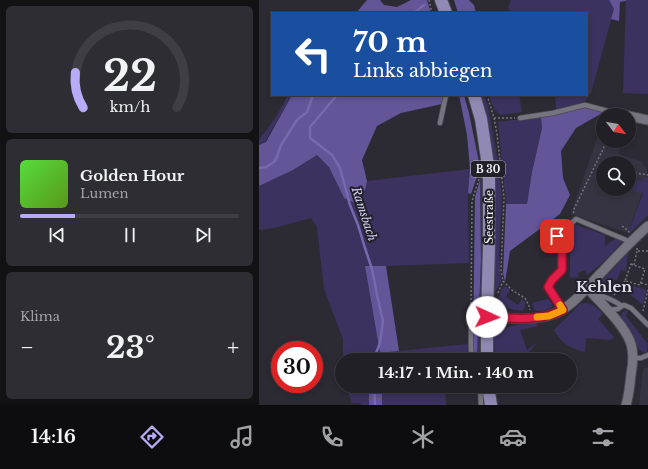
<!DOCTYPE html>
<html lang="de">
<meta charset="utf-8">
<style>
:root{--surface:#212027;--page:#2d2d33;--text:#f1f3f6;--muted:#a2a3a7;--line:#3e3e44;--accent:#b8abf7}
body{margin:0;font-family:"Libre Baskerville",serif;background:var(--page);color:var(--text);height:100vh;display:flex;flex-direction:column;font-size:15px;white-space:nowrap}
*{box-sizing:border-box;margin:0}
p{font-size:13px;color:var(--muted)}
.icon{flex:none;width:22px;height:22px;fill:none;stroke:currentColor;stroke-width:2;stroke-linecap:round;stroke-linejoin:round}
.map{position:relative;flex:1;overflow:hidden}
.details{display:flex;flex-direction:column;gap:6px;padding:6px;background:#121215;width:259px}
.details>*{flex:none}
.hud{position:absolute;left:12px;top:12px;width:317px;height:84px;border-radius:0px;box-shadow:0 2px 6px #0003,0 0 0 1px var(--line);background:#1a4fa0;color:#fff;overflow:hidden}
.needle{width:26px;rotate:121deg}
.controls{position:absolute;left:337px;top:108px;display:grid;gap:8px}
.controls a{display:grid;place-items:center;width:40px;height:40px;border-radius:50%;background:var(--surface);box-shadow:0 2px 6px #0003,0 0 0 1px var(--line);font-size:20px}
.speed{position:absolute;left:12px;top:341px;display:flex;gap:8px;font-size:20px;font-weight:700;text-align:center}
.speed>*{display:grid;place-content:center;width:52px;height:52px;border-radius:50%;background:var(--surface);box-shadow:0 2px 6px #0003,0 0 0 1px var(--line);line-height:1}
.speed .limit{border:6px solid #d22;background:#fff;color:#111}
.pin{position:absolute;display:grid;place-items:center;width:34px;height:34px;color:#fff;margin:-17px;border-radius:8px;box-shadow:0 2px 6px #0006}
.me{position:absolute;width:44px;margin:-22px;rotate:92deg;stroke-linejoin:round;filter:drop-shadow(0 0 3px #0008)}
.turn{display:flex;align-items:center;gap:14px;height:84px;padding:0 16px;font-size:18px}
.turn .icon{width:52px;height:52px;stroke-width:2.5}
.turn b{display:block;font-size:28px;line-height:34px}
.big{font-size:30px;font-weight:700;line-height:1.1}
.details .tile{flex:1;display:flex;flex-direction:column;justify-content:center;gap:6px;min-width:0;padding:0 14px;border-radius:6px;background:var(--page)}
.details .dial{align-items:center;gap:0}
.dial svg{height:104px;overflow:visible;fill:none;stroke:var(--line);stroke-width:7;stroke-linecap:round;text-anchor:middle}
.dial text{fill:var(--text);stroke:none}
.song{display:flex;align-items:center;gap:12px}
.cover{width:48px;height:48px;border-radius:6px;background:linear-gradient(135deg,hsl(110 70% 55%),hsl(90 70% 35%))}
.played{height:4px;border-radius:2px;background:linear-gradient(90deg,var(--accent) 25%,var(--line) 25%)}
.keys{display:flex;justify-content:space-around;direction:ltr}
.heat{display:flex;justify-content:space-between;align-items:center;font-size:22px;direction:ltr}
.trip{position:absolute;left:76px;top:353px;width:242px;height:40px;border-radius:20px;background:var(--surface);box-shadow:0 2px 6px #0003,0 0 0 1px var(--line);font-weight:700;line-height:40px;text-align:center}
.menu{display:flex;height:64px;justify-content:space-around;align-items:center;background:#0d0d10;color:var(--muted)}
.menu .icon{width:28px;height:28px}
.menu .selected{color:var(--accent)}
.menu b{font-size:18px;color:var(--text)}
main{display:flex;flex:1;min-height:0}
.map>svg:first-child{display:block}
</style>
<main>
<section class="details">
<div class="tile dial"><svg viewBox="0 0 100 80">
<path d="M14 69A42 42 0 1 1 86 69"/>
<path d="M14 69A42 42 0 0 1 8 42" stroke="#b8abf7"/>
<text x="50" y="56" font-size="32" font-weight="700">22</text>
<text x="50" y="72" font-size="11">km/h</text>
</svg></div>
<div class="tile">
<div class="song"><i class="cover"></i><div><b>Golden Hour</b><p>Lumen</p></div></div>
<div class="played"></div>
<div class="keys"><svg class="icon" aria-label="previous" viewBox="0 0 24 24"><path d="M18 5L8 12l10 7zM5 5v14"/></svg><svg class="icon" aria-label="pause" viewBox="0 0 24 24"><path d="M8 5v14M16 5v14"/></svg><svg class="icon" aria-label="next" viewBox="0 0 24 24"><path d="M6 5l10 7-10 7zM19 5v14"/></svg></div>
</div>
<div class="tile"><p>Klima</p>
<div class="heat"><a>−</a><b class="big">23°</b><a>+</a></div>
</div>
</section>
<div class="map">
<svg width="389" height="405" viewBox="0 0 389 405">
<rect width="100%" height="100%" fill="#2c2b34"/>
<!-- built -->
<path fill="#363443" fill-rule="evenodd" d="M344,121v20h18l-2,13 23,8 5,8v9l-19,54 -57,-19zM344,163h26v26h-26z
M389,367v38h-9l4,-36z"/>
<!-- green -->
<path fill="#3c3260" d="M252,0h98l5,9 -23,84 -5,7 -5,3 -25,6 -1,-14h32v-82h-75l-4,-5z
M367,0h22v94l-25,-1z
M29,95h4l-27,47 -6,3v-6c12,-13 21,-28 29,-44z
M221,95h4l4,11 8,44 6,46 -3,59 2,26 -7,13 1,-88 -2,-37z
M230,95h30l3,17 -21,3 -7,-6z
M282,117l1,11 -10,44 -5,32h-21l-8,-82z
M58,155l12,12 15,31 21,-8 2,-9 103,-12 -2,24 1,70 -83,3h-21l15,87 88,-9 2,16h-127v-21l-19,-50 -7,-62 -6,-9 -37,10 -15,2v-44l34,-16z
M224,169l2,47 -4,117v27h-6v-4l2,-1 4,-95 -1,-80z
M389,177v38l-17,17 -4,-4 4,-2 12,-33 -14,-4 2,-3 6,-7 6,3 2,-4z
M314,224l32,11v11l10,-7 7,2c-7,11 -24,26 -35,34l-2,-5 -7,3 1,4 -9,1v-49z
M369,253l-2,18 -5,-1 -4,10 -6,-1 -5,13 -4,-2 -2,-7z
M246,286l5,4 -4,7 12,8 4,-6 3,3v5l-3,4c-9,-1 -20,-3 -25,-10l5,-12z
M374,286l14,4 -4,15 -11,-9 -2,-1z
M288,299c4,2 6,5 4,9 -5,2 -12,5 -17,1l-2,-6z
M326,303c9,1 12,5 18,11l-5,5 16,18 -3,3 -25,-2 -1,14c-14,-3 -24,-9 -31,-22l26,-26z
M369,310l-2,6 21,27 1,-1 -1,10c-3,1 -6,0 -8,-3 -4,-5 -4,-11 -7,-16 -3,-6 -9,-11 -11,-17 1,-4 3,-5 7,-6z
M277,323l2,3 -18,4 7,20 9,-7v1l-14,16h-27l-1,-26c13,-10 27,-9 42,-11z
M87,386h99l1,19h-85l-1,-2h-8z"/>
<!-- forest -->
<path fill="#635598" d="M108,0h13l4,5 13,2 14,-7h16l4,13h-75z
M195,0h15l5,5 2,8h-18z
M350,0h17v1l-6,1 -1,19 -8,-2 3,-10z
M33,95h152l-2,9 -41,9 -24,13 -15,34 5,21 -2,9 -10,13 -11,-5 -15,-31 -12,-12 -24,15 -34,16v-41l7,-3z
M200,95h5l5,18 10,49v9l-8,23 -3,-1 2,-24 -3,-34z
M327,107l18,5 -28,16 -15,23 2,27 7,17 -10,19 -50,37 -5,31 -2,-9 3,-69h21l5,-32 10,-44 -1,-11z
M221,180l1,80 -4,95 -2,1 -2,-10 2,-149z
M106,266h21l13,85 -19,2z
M110,386h13v19h-13z"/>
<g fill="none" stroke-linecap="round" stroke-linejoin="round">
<!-- stream -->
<path stroke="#7669ae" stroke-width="2.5" d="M155,13l10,-8
M78,95l-27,32v11l22,17 8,13 10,37 8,20 7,23 7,21 5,26 6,26 -3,22 -4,10 -1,7
M0,168l7,-1 8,-5 3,-5 4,-12 16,-25 10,-8 6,-17
M115,386l1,19"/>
<defs>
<path id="service" d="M261,118l33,-5 32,-8 30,8
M181,123l6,-28
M335,294c10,2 19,6 28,12
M304,310l-15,-23 4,-7 10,-10v-27l-4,-7 18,-17 50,21
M349,310l10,-1 4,-3 2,-1 7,3 17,17
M212,313v37l2,10
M374,358h8l7,-3
M221,386l1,19"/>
<path id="minor" d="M356,113l10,2
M370,116l19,4
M328,288c13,14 38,37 44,56 3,10 2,20 0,30 -1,11 -2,21 -5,31
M228,317c20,1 44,4 64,-2 20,-6 37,-29 51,-43 15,-16 30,-32 46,-46"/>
<path id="primary" d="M182,0l5,13
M215,95l7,24 8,53v73l-2,72v43
M229,386l3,19"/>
</defs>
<!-- service casing -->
<use href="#service" stroke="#4a4950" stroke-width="6"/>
<!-- minor casing -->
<use href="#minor" stroke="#4a4950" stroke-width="11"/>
<!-- primary casing -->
<use href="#primary" stroke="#4a4950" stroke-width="14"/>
<!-- path -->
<path stroke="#74737b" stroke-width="1.5" stroke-dasharray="2 2" stroke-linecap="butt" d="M170,0l3,13
M228,95l7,23 3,16 7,64 -3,72 2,11 10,10 12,7 4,8 1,4
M235,118h21
M376,173l13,2
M315,213l-1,-2 34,-70
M363,226l3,2 5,5
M378,248v3h11
M372,264l14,5 -5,16 -15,-4z
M375,265l3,-14
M382,283l7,2
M239,293l5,-12
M355,295l11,-14
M212,308l1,-107 7,-22
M384,311l5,-21"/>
<!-- service -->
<use href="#service" stroke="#76757f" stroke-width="4.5"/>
<!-- minor -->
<use href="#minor" stroke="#76757f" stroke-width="9"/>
<!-- primary -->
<use href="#primary" stroke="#9089b4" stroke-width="12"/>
</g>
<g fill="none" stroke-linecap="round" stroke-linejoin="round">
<defs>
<path id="route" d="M228,317c25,1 53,5 76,-7l-15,-23 4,-7 10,-10v-27l-5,-7"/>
</defs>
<!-- route casing -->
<use href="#route" stroke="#92132f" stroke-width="10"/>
<!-- route -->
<use href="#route" stroke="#e11d48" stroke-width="7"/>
<!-- slow -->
<path stroke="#f59e0b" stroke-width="7" d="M278,317l12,-1 14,-6 -3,-5"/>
</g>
<g text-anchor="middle" stroke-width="4" stroke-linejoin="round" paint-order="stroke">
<!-- shield labels -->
<rect fill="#22212a" stroke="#b5b4bb" stroke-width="1" x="212" y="161" width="34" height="16" rx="3"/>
<g font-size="10" font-weight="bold" fill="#f4f3f9">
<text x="229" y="173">B 30</text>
</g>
<!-- street labels -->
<g font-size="11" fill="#f4f3f9" stroke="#22212a">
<text transform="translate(230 217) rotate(-90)" y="4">Seestraße</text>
</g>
<!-- water labels -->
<g font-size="12" font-style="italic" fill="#d1ccf3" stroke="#22212a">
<text transform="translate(105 214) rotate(72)" y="4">Ramsbach</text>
</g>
<!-- district labels -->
<g font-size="15" font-weight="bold" fill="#dfdeea" stroke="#22212a">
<text x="345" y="292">Kehlen</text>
</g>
</g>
</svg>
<div class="controls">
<a><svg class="needle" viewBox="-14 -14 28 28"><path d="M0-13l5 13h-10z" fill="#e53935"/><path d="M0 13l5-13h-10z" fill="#a2a3a7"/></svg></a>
<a><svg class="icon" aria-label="search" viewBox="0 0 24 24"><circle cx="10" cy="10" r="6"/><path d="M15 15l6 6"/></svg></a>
</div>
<div class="speed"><div class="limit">30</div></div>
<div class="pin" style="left:298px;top:236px;background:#d93025"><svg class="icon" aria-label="arrive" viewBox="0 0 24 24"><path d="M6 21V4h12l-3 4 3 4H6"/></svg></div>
<svg class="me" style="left:228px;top:317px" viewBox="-20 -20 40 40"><circle r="19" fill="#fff"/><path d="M0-13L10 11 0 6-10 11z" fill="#e11d48"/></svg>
<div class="trip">14:17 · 1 Min. · 140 m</div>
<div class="hud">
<div class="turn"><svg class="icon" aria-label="left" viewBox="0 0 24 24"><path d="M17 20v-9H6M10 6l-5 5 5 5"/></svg><div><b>70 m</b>Links abbiegen</div></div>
</div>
</div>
</main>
<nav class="menu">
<b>14:16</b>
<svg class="icon selected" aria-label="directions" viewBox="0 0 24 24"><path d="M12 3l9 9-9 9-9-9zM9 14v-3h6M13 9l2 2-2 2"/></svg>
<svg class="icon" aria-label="music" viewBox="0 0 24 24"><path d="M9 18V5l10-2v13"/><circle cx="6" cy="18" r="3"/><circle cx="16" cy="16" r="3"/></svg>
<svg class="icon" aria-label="phone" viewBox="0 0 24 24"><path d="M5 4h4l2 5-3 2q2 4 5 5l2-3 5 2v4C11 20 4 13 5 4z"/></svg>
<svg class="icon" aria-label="climate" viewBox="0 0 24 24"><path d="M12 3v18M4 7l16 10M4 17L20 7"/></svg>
<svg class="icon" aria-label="car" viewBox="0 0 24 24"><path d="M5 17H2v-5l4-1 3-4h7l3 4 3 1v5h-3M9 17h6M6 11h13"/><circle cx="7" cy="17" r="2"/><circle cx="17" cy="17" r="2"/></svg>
<svg class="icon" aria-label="filters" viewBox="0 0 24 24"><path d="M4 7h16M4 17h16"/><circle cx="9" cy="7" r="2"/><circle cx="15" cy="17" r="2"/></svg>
</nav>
